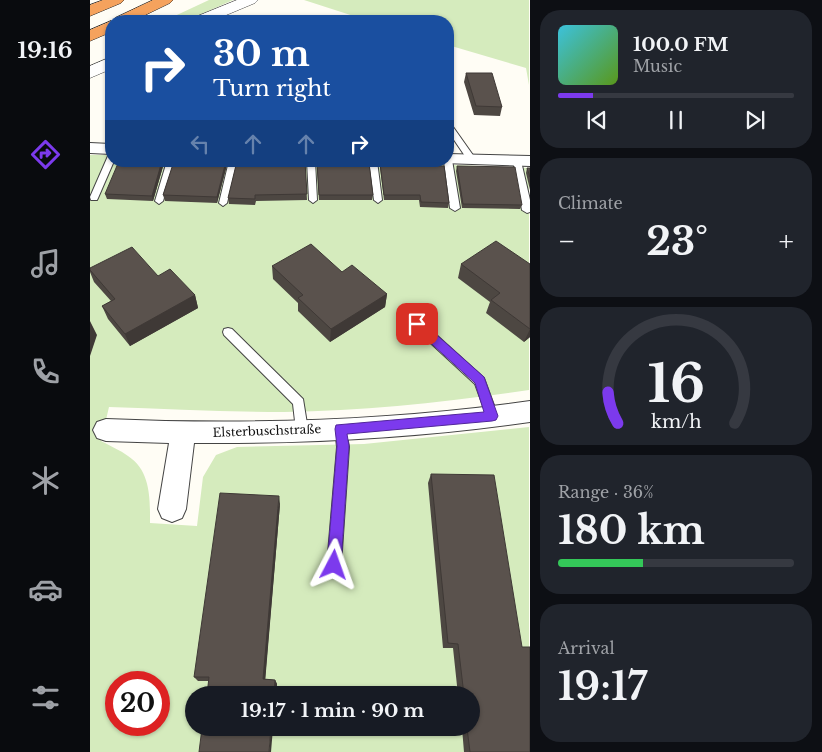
<!DOCTYPE html>
<meta charset="utf-8">
<style>
:root{--surface:#171b24;--page:#20242c;--text:#f1f3f6;--muted:#9ea1a6;--line:#363941;--accent:#7c3aed}
body{margin:0;font-family:"Libre Baskerville",serif;background:var(--page);color:var(--text);height:100vh;display:flex;flex-direction:column;font-size:19px;white-space:nowrap}
*{box-sizing:border-box;margin:0}
p{font-size:16px;color:var(--muted)}
.icon{flex:none;width:28px;height:28px;fill:none;stroke:currentColor;stroke-width:2;stroke-linecap:round;stroke-linejoin:round}
.map{position:relative;flex:1;overflow:hidden}
.sheet{display:flex;flex-direction:column;gap:10px;padding:10px;background:#0d0f14;width:292px}
.sheet>*{flex:none}
.hud{position:absolute;left:15px;top:15px;width:349px;height:152px;border-radius:20px;box-shadow:0 1px 4px #0004;background:#1a4fa0;color:#fff;overflow:hidden}
.speed{position:absolute;left:15px;top:671px;display:flex;gap:10px;font-size:25px;font-weight:700;text-align:center}
.speed>*{display:grid;place-content:center;width:65px;height:65px;border-radius:50%;background:var(--surface);box-shadow:0 1px 4px #0004;line-height:1}
.speed .limit{border:8px solid #d22;background:#fff;color:#111}
.pin{position:absolute;display:grid;place-items:center;width:42px;height:42px;color:#fff;margin:-21px;border-radius:10px;box-shadow:0 2px 8px #0006}
.me{position:absolute;width:55px;margin:-28px;rotate:4deg;stroke-linejoin:round;filter:drop-shadow(0 0 4px #0008)}
.turn{display:flex;align-items:center;gap:18px;height:105px;padding:0 25px;font-size:22px}
.turn .icon{width:65px;height:65px;stroke-width:2.5}
.turn b{display:block;font-size:35px;line-height:42px}
.lanes{display:flex;align-items:center;height:48px;padding:0 25px;background:#0003;justify-content:center;gap:25px;direction:ltr}
.lanes .off{opacity:.35}
.big{font-size:38px;font-weight:700;line-height:1.1}
.sheet .widget{flex:1;display:flex;flex-direction:column;justify-content:center;gap:8px;min-width:0;padding:0 18px;border-radius:20px;background:var(--page)}
.sheet .dial{align-items:center;gap:0}
.dial svg{height:130px;overflow:visible;fill:none;stroke:var(--line);stroke-width:7;stroke-linecap:round;text-anchor:middle}
.dial text{fill:var(--text);stroke:none}
.song{display:flex;align-items:center;gap:15px}
.cover{width:60px;height:60px;border-radius:8px;background:linear-gradient(135deg,hsl(190 70% 55%),hsl(90 70% 35%))}
.played{height:5px;border-radius:2px;background:linear-gradient(90deg,var(--accent) 15%,var(--line) 15%)}
.keys{display:flex;justify-content:space-around;direction:ltr}
.heat{display:flex;justify-content:space-between;align-items:center;font-size:28px;direction:ltr}
.charge{height:8px;border-radius:4px;background:linear-gradient(90deg,#34c759 36%,var(--line) 0)}
.trip{position:absolute;left:95px;top:686px;width:295px;height:50px;border-radius:25px;background:var(--surface);box-shadow:0 1px 4px #0004;font-weight:700;line-height:50px;text-align:center}
main{display:flex;flex:1;min-height:0}
.menu{display:flex;flex-direction:column;width:90px;justify-content:space-around;align-items:center;background:#090b0e;color:var(--muted)}
.menu .icon{width:35px;height:35px}
.menu .selected{color:var(--accent)}
.menu b{font-size:22px;color:var(--text)}
.map>svg:first-child{display:block}
</style>
<main>
<nav class="menu">
<b>19:16</b>
<svg class="icon selected" aria-label="directions" viewBox="0 0 24 24"><path d="M12 3l9 9-9 9-9-9zM9 14v-3h6M13 9l2 2-2 2"/></svg>
<svg class="icon" aria-label="music" viewBox="0 0 24 24"><path d="M9 18V5l10-2v13"/><circle cx="6" cy="18" r="3"/><circle cx="16" cy="16" r="3"/></svg>
<svg class="icon" aria-label="phone" viewBox="0 0 24 24"><path d="M5 4h4l2 5-3 2q2 4 5 5l2-3 5 2v4C11 20 4 13 5 4z"/></svg>
<svg class="icon" aria-label="climate" viewBox="0 0 24 24"><path d="M12 3v18M4 7l16 10M4 17L20 7"/></svg>
<svg class="icon" aria-label="car" viewBox="0 0 24 24"><path d="M5 17H2v-5l4-1 3-4h7l3 4 3 1v5h-3M9 17h6M6 11h13"/><circle cx="7" cy="17" r="2"/><circle cx="17" cy="17" r="2"/></svg>
<svg class="icon" aria-label="filters" viewBox="0 0 24 24"><path d="M4 7h16M4 17h16"/><circle cx="9" cy="7" r="2"/><circle cx="15" cy="17" r="2"/></svg>
</nav>
<div class="map">
<svg width="440" height="752" viewBox="0 0 440 752">
<rect width="100%" height="100%" fill="#fffdf5"/>
<!-- green -->
<path fill="#d5ebbd" fill-rule="evenodd" d="M119,0h24l-47,21h-22z
M214,0h225v85l-3,-17 -78,-23v-24h-79z
M0,155h21v6h243l175,7v222c-81,12 -163,21 -245,22 -58,0 -117,-3 -175,-5l-8,34c9,5 19,9 27,15 23,15 22,43 22,67l47,3 6,-49 13,-22 21,-8 127,-3 165,-17v325h-439zM26,682h43v43h-43zM104,695h277v33h-277z"/>
<g fill="none" stroke-linecap="round" stroke-linejoin="round">
<defs>
<path id="service" d="M358,124h3l24,34v4h-6l-21,-31z
M18,156h3v5h3l-16,37 -1,2h-6l-1,-3z
M358,157l4,3 8,48 -5,3 -5,-3 -6,-47h4z
M427,158l4,3 9,39v12l-3,1 -5,-3 -9,-49z
M77,161h8l-12,40 -4,3 -4,-3z
M139,161h8l-10,42 -4,3 -4,-3z
M217,161h8l2,39 -4,3 -4,-3z
M279,161h8l5,39 -4,3 -4,-3z
M327,320l4,1 63,57 14,38 -2,4 -4,1 -4,-1 -13,-36 -62,-57 -1,-3 1,-3z
M138,328l4,1 71,70 5,31 -2,4 -4,1 -4,-1 -2,-4 -3,-26 -69,-69 -1,-3 1,-3z
M251,424l4,1 4,22 -8,118 -2,5 -5,2 -5,-2 -2,-5 10,-118 -2,-18 2,-4z"/>
<path id="minor" d="M0,143l21,1v10l-21,-1z
M358,154l82,2v10l-88,-3 -1,-2h7z
M440,401v21c-111,16 -224,22 -336,21l-8,66 -4,9 -10,4 -10,-4 -4,-9 11,-66 -63,-2 -9,-3 -4,-8 4,-8 9,-3c141,6 284,2 424,-18z"/>
<path id="tertiary" d="M147,0h21l-3,3 -43,18h-21l2,-3z
M21,57v12l-21,9v-12z"/>
<path id="motorway" d="M13,0h21l-3,3 -31,13v-11z
M63,0h20l-3,3 -37,18h-20l2,-3z
M21,21v11l-21,9v-11z"/>
</defs>
<!-- service casing -->
<use href="#service" stroke="#444" stroke-width="2"/>
<!-- minor casing -->
<use href="#minor" stroke="#444" stroke-width="2"/>
<!-- tertiary casing -->
<use href="#tertiary" stroke="#444" stroke-width="1"/>
<!-- motorway casing -->
<use href="#motorway" stroke="#222" stroke-width="1"/>
<!-- service -->
<use href="#service" fill="#fff" fill-rule="evenodd"/>
<!-- minor -->
<use href="#minor" fill="#fff" fill-rule="evenodd"/>
<!-- tertiary -->
<use href="#tertiary" fill="#fff" fill-rule="evenodd"/>
<!-- motorway -->
<use href="#motorway" fill="#f5a25d" fill-rule="evenodd"/>
</g>
<!-- wall -->
<path fill="#4d4742" d="M376,73l36,34 -2,9 -26,-1 -10,-33z
M84,161h54l-11,42 -52,-2 -2,-6z
M211,162h4l2,38 -51,1 -1,4 -26,-1 -1,-6z
M74,163l-11,38 -46,-2 -2,-5z
M290,163l69,40 -1,5 -28,-1 -1,-7h-35l-4,-32z
M367,166l65,39 -2,4 -58,-1 -6,-37z
M227,168l56,27 -1,5h-53z
M437,168h3v22l-4,-17z
M371,264h69v73l-6,5 -38,-29 4,-11 -32,-24z
M182,266l70,6 45,22 -2,13 -55,35 -32,-31v-8l-25,-24z
M0,268l68,8 37,19 3,13 -68,38 -22,-27 -6,-13 9,-5 -17,-19 -4,-10z
M341,474l91,173 8,105h-66l-2,-24h9v-33h-13l-5,-47h-10l-15,-165z
M190,504l-15,175 10,1 2,4 -1,11h-69l2,-14h-11l-4,-4z"/>
<!-- shaded-wall -->
<path fill="#3f3936" d="M72,161h2v2l-11,38 -1,-5z
M136,161h2l-11,42v-6z
M297,294l-2,13 -55,35 1,-13z
M105,295l3,13 -68,38 -5,-12z
M0,321l7,14 -7,21z
M440,329v8l-6,5z
M189,496l1,8 -15,179 -2,-4z
M185,680l2,4 -1,11h-2z
M181,728h2l-2,24h-2z"/>
<!-- building -->
<path fill="#5a524d" stroke="#3f3936" d="M376,73h26l10,34 -26,-1z
M29,161h43l-10,35 -47,-2z
M84,161h52l-9,36 -54,-2z
M147,161h64v1h4l2,32 -52,1v4l-27,-1z
M227,163h52l4,32h-54z
M290,163l64,3 5,37 -28,-1 -1,-7h-36z
M367,166l58,1 7,38 -59,-1z
M437,168h3v9z
M406,241l34,23v65l-39,-29 9,-7 -39,-29z
M221,244l31,28 10,-7 35,29 -56,35 -33,-31 5,-3 -31,-29z
M42,247l26,29 12,-7 25,26 -70,39 -23,-28 13,-7 -25,-29v-2z
M341,474l63,1 28,172h8v105h-60l-3,-24h4v-33h-7l-6,-51 -10,-1z
M130,493l59,3 -16,183 12,1 -1,15h-67l2,-18h-15z
M112,728h69l-2,24h-70z"/>
<!-- route -->
<path fill="#7c3aed" stroke="#51269a" d="M327,320l4,1 63,56 14,39 -2,4 -4,1 -145,13 2,12 -8,119 -2,5 -5,2 -5,-2 -2,-5 10,-119 -2,-17 1,-4 148,-13 -9,-29 -62,-56 -1,-3 1,-3z"/>
<g text-anchor="middle" stroke-width="5" stroke-linejoin="round" paint-order="stroke">
<!-- street labels -->
<g font-size="12" fill="#111" stroke="#fff">
<text transform="translate(177 431) rotate(-2)" y="4">Elsterbuschstraße</text>
</g>
</g>
</svg>
<div class="speed"><div class="limit">20</div></div>
<div class="pin" style="left:327px;top:324px;background:#d93025"><svg class="icon" aria-label="arrive" viewBox="0 0 24 24"><path d="M6 21V4h12l-3 4 3 4H6"/></svg></div>
<svg class="me" style="left:244px;top:565px" viewBox="-20 -20 40 40"><path d="M0-17L14 15 0 8-14 15z" fill="#7c3aed" stroke="#fff" stroke-width="4"/></svg>
<div class="trip">19:17 · 1 min · 90 m</div>
<div class="hud">
<div class="turn"><svg class="icon" aria-label="right" viewBox="0 0 24 24"><path d="M7 20v-9h11M14 6l5 5-5 5"/></svg><div><b>30 m</b>Turn right</div></div>
<div class="lanes"><svg class="icon off" aria-label="left" viewBox="0 0 24 24"><path d="M17 20v-9H6M10 6l-5 5 5 5"/></svg><svg class="icon off" aria-label="ahead" viewBox="0 0 24 24"><path d="M12 20V5M6 11l6-6 6 6"/></svg><svg class="icon off" aria-label="ahead" viewBox="0 0 24 24"><path d="M12 20V5M6 11l6-6 6 6"/></svg><svg class="icon" aria-label="right" viewBox="0 0 24 24"><path d="M7 20v-9h11M14 6l5 5-5 5"/></svg></div>
</div>
</div>
<section class="sheet">
<div class="widget">
<div class="song"><i class="cover"></i><div><b>100.0 FM</b><p>Music</p></div></div>
<div class="played"></div>
<div class="keys"><svg class="icon" aria-label="previous" viewBox="0 0 24 24"><path d="M18 5L8 12l10 7zM5 5v14"/></svg><svg class="icon" aria-label="pause" viewBox="0 0 24 24"><path d="M8 5v14M16 5v14"/></svg><svg class="icon" aria-label="next" viewBox="0 0 24 24"><path d="M6 5l10 7-10 7zM19 5v14"/></svg></div>
</div>
<div class="widget"><p>Climate</p>
<div class="heat"><a>−</a><b class="big">23°</b><a>+</a></div>
</div>
<div class="widget dial"><svg viewBox="0 0 100 80">
<path d="M14 69A42 42 0 1 1 86 69"/>
<path d="M14 69A42 42 0 0 1 8 50" stroke="#7c3aed"/>
<text x="50" y="56" font-size="32" font-weight="700">16</text>
<text x="50" y="72" font-size="11">km/h</text>
</svg></div>
<div class="widget"><p>Range · 36%</p><b class="big">180 km</b><div class="charge"></div></div>
<div class="widget"><p>Arrival</p><b class="big">19:17</b></div>
</section>
</main>
